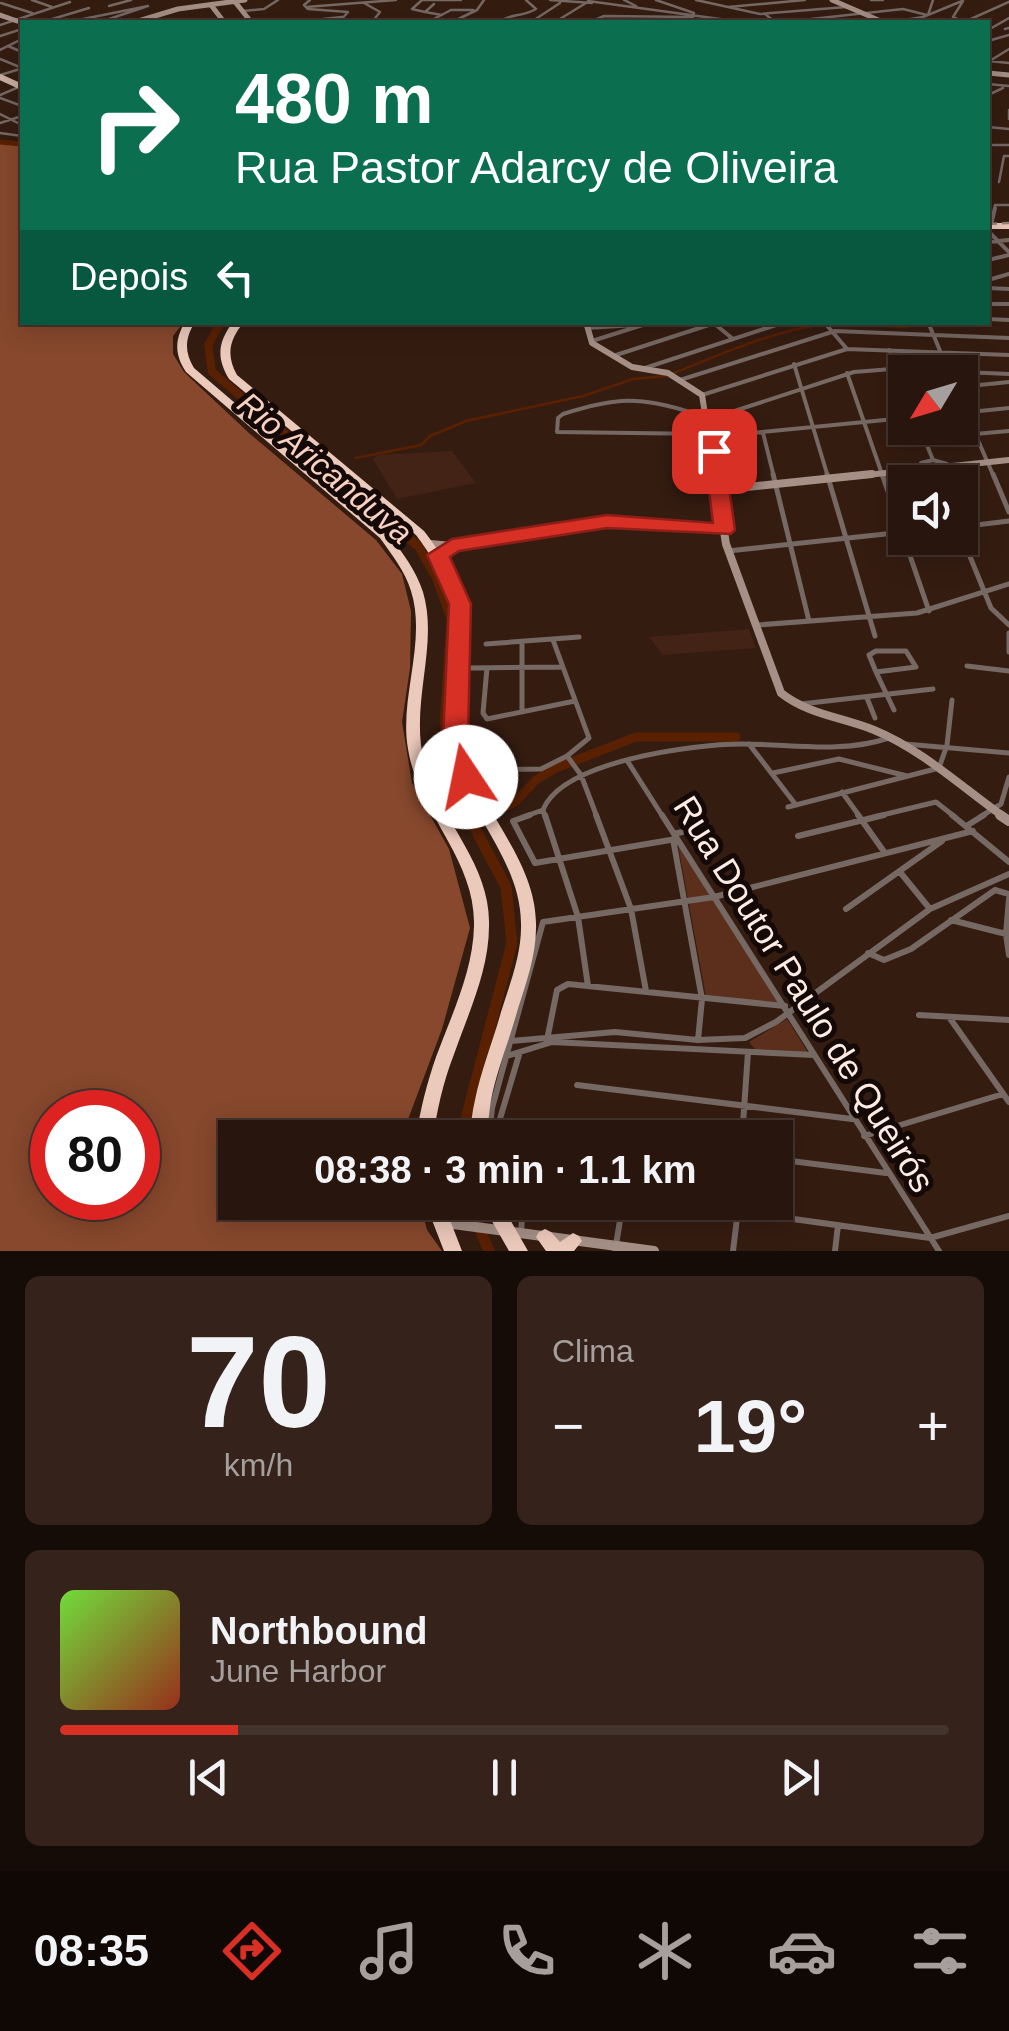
<!DOCTYPE html>
<html lang="pt">
<meta charset="utf-8">
<style>
:root{--surface:#28150d;--page:#34221b;--text:#f1f3f6;--muted:#a59f9d;--line:#44342e;--accent:#d93025}
body{margin:0;font-family:Helvetica,sans-serif;background:var(--page);color:var(--text);height:100vh;display:flex;flex-direction:column;font-size:38px;white-space:nowrap}
*{box-sizing:border-box;margin:0}
p{font-size:32px;color:var(--muted)}
.icon{flex:none;width:55px;height:55px;fill:none;stroke:currentColor;stroke-width:2;stroke-linecap:round;stroke-linejoin:round}
.map{position:relative;height:1251px;overflow:hidden}
.panel{display:flex;flex-direction:column;gap:25px;padding:25px;background:#160c07;flex:1}
.panel>*{flex:none}
.hud{position:absolute;left:20px;top:20px;width:970px;height:305px;border-radius:0px;box-shadow:0 5px 25px #0003,0 0 0 2px var(--line);background:#0b6e4f;color:#fff;overflow:hidden}
.needle{width:65px;rotate:232deg}
.fabs{position:absolute;left:888px;top:355px;display:grid;gap:20px}
.fabs a{display:grid;place-items:center;width:90px;height:90px;border-radius:0px;background:var(--surface);box-shadow:0 5px 25px #0003,0 0 0 2px var(--line);font-size:50px}
.speed{position:absolute;left:30px;top:1090px;display:flex;gap:20px;font-size:50px;font-weight:700;text-align:center}
.speed>*{display:grid;place-content:center;width:130px;height:130px;border-radius:50%;background:var(--surface);box-shadow:0 5px 25px #0003,0 0 0 2px var(--line);line-height:1}
.speed .limit{border:15px solid #d22;background:#fff;color:#111}
.pin{position:absolute;display:grid;place-items:center;width:85px;height:85px;color:#fff;margin:-42px;border-radius:20px;box-shadow:0 5px 15px #0006}
.me{position:absolute;width:110px;margin:-55px;rotate:349deg;stroke-linejoin:round;filter:drop-shadow(0 0 8px #0008)}
.turn{display:flex;align-items:center;gap:35px;height:210px;padding:0 50px;font-size:45px}
.turn .icon{width:130px;height:130px;stroke-width:2.5}
.turn b{display:block;font-size:70px;line-height:85px}
.then{display:flex;align-items:center;height:95px;padding:0 50px;background:#0003;gap:20px;font-size:38px}
.big{font-size:75px;font-weight:700;line-height:1.1}
.panel .tile{flex:1;display:flex;flex-direction:column;justify-content:center;gap:15px;min-width:0;padding:0 35px;border-radius:15px;background:var(--page)}
.panel .dial{align-items:center;gap:0}
.dial b{font-size:130px;line-height:1}
.song{display:flex;align-items:center;gap:30px}
.cover{width:120px;height:120px;border-radius:15px;background:linear-gradient(135deg,hsl(100 70% 55%),hsl(10 70% 35%))}
.played{height:10px;border-radius:5px;background:linear-gradient(90deg,var(--accent) 20%,var(--line) 20%)}
.keys{display:flex;justify-content:space-around;direction:ltr}
.heat{display:flex;justify-content:space-between;align-items:center;font-size:55px;direction:ltr}
.panel .tiles{flex:1;display:grid;gap:25px;grid-template-columns:1fr 1fr}
.tile:last-child{grid-column:span 2}
.trip{position:absolute;left:218px;top:1120px;width:575px;height:100px;border-radius:0px;background:var(--surface);box-shadow:0 5px 25px #0003,0 0 0 2px var(--line);font-weight:700;line-height:100px;text-align:center}
.dock{display:flex;height:160px;justify-content:space-around;align-items:center;background:#100805;color:var(--muted)}
.dock .icon{width:70px;height:70px}
.dock .current{color:var(--accent)}
.dock b{font-size:45px;color:var(--text)}
.map>svg:first-child{display:block}
</style>
<div class="map">
<svg width="1009" height="1251" viewBox="0 0 1009 1251">
<rect width="100%" height="100%" fill="#351c11"/>
<!-- built -->
<path fill="#422316" d="M452,451l24,32 -79,16 -24,-40 5,-4z
M749,629l7,19 -93,7 -14,-18z"/>
<!-- green -->
<path fill="#5b2f1c" d="M678,845l103,160 -75,-8z
M787,1019l22,35 -53,-4 -7,-8z"/>
<!-- forest -->
<path fill="#87482d" fill-rule="evenodd" d="M0,143l22,2v177l161,1 -10,13v18l11,18 66,62 126,106 26,34 9,37 -1,57 -8,54 10,61 37,66 21,79 -28,101 -38,101 2,7 -171,1v64l185,1 7,27 15,21h-442zM52,1112h86v86h-86z"/>
<g fill="none" stroke-linecap="round" stroke-linejoin="round">
<!-- stream -->
<path stroke="#5a2002" stroke-width="2.5" d="M674,373c43,-17 87,-37 133,-46 33,-6 68,-1 101,0
M356,458l65,-13 9,-9 36,-15 117,-25 50,-17 33,-3"/>
<!-- river-far3 -->
<path stroke="#5a2002" stroke-width="5" d="M0,142l22,2"/>
<!-- river-far2 -->
<path stroke="#5a2002" stroke-width="8" d="M221,322l-13,23 4,27 124,105"/>
<!-- river-far1 -->
<path stroke="#5a2002" stroke-width="9" d="M333,474l86,73 17,30 15,41 -7,106 6,57 19,36
M499,810l16,-8 21,-22 20,-12 80,-31h100"/>
<!-- river -->
<path stroke="#5a2002" stroke-width="11" d="M461,1138l51,-195 -6,-56 -38,-72
M468,1202l21,49"/>
<!-- street-far3 -->
<path stroke="#766863" stroke-width="2.5" d="M32,0l20,7
M310,0l-6,5 4,4 40,3 -9,10
M421,0h40
M422,0l-10,9 13,3
M550,0l42,3
M624,0l12,6
M656,0l38,13
M696,0l64,14 86,-7
M871,0h12
M588,1l154,21
M963,1l-10,16 11,5 45,-20
M1,3l31,10
M364,3l16,9 -8,10
M434,4l-9,8 17,3
M109,6l22,-6
M306,7l90,-7
M728,7l77,-7
M451,10h22
M243,11l21,-2 14,-9
M765,14l10,8
M928,15l5,-15
M49,20l40,-12
M506,21l12,1
M68,22l80,-16
M100,22l45,-15
M295,22l47,-5
M428,22l23,-12
M452,22l25,-12 7,-10
M499,22c12,-9 24,-5 37,-13l-10,-9
M531,22l29,-19
M555,22l31,-19
M590,22l14,-6 89,1
M784,22l119,-13 24,6
M892,22l31,-5 39,-16
M0,25l70,-23
M1005,29l4,-1
M988,30l21,-12
M0,36l22,-7
M988,41l21,-6
M8,46l14,6
M0,50l22,-11
M0,59l22,9
M989,61l20,2
M988,62l21,-13
M0,75l20,-6
M988,84l21,2
M0,95l21,-9
M988,95l15,-7
M0,98l22,8
M1009,110v9
M0,114l22,11
M0,123l22,-7
M988,127l21,2
M0,133l22,3
M993,145h16
M999,182l5,-26h5
M994,210l1,-5h14"/>
<!-- street-far2 -->
<path stroke="#766863" stroke-width="4" d="M992,221l3,-13
M988,231l21,21
M988,242l21,-2
M988,260l21,-5
M988,280l21,-6
M988,288l21,1
M988,304h21
M988,319l21,1
M824,322l23,27
M928,322l20,48
M716,325l17,14
M587,328l48,-3
M592,341l60,-19
M889,350l16,40
M613,356l105,-34
M794,364l34,113
M645,368l140,-46
M847,373l36,104
M680,380l155,-49 174,7
M960,387l49,-5
M702,395l145,-46 162,6
M960,399l34,78
M706,411l-13,2 23,4 138,-45 38,-3 117,5
M693,413c-53,-17 -77,-16 -130,1l-5,4 -1,14 151,2
M960,413l49,-5
M920,428l13,32
M763,433l11,44
M975,434l34,-3
M712,437l193,-19
M933,460l14,4 3,8 -16,4 -14,-7 1,-6z"/>
<!-- street-far1 -->
<path stroke="#766863" stroke-width="5" d="M773,474l36,147
M827,474l48,162
M882,474l47,137
M930,474h11
M993,474l16,38
M960,527l49,-6
M960,532l31,76 18,17
M728,551l176,-19
M757,625l160,-12 92,-29
M1009,633v19
M522,643v69
M486,644l93,-7
M876,651h30l10,16 -40,5 -7,-17z
M967,666l42,5
M463,668l99,-1
M487,668l-4,45 4,6 88,-18
M876,672l18,38
M867,698l8,20
M801,704l132,-15
M749,744l47,61
M905,744l104,9
M567,756l14,19 16,42
M628,762l35,55
M481,770l60,-1 26,-13 22,-18 -36,-98
M773,773l66,-14 68,17
M842,792l18,25
M788,807l151,-39 8,-23 5,-45
M543,810c19,-49 151,-66 199,-66 50,0 98,10 147,-6
M543,810l2,7
M523,817l20,-7
M874,817l62,-15 19,15
M980,817l21,-13 8,-27"/>
<!-- street -->
<path stroke="#766863" stroke-width="6" d="M530,815l-17,6 22,42 141,-24
M545,815l33,102 10,69
M596,815l35,94 15,82
M662,815l277,436
M858,815l27,38
M952,815l57,47
M968,825l16,-10
M674,834l28,-7
M798,836l86,-21
M673,839l29,160 -4,41
M900,872l30,37
M1009,899l-3,35 3,21
M846,909l96,-68
M951,920l55,14
M868,953l16,7 27,-11 84,-59 14,4
M919,1015l90,5
M949,1017l60,85
M548,1035l9,-45 11,-6 217,22
M511,1041l104,-9 83,8 47,-2 31,-16 154,-113 79,-35
M507,1056l45,-14 262,13
M577,1085l275,34
M489,1121l128,17
M499,1122l20,-67
M864,1136l139,-42
M489,1138l3,-30 51,-186 171,-25 259,-66
M742,1138l6,-86
M775,1159l111,14
M671,1202l259,36 79,-22
M521,1233l2,-31
M615,1251l8,-49
M733,1251l6,-49
M835,1251l3,-26"/>
<!-- secondary-far3 -->
<path stroke="#a58f86" stroke-width="5" d="M832,0l51,22
M236,3l15,19
M211,5l13,17
M0,15l17,6 37,1
M135,22l43,-13 67,-9
M988,73l21,2"/>
<!-- secondary-far2 -->
<path stroke="#a58f86" stroke-width="6" d="M586,322l6,21 40,24 36,6 34,22 13,82
M848,477l161,-17"/>
<!-- secondary-far1 -->
<path stroke="#a58f86" stroke-width="8" d="M715,474l11,70 55,149c28,22 61,24 93,37 47,19 89,58 130,87
M719,490l153,-16
M430,544l22,2 155,-25 117,9"/>
<!-- secondary -->
<path stroke="#a58f86" stroke-width="10" d="M1000,815l9,6
M446,1223l208,28"/>
<!-- primary -->
<path stroke="#caaea2" stroke-width="6" d="M0,77l22,10"/>
<!-- highway -->
<path fill="#ebc9bb" fill-rule="evenodd" d="M988,223h21v6h-21z
M185,322h10c-10,16 -11,30 -1,46l194,166c14,18 28,36 35,58 17,57 -17,118 4,180 18,53 64,95 62,154 0,45 -21,88 -36,131 -10,26 -16,53 -20,81h-17c4,-28 11,-55 20,-81 16,-43 37,-86 38,-131 2,-67 -56,-113 -66,-177 -9,-52 19,-107 3,-158 -6,-20 -19,-36 -31,-53l-194,-166c-11,-17 -12,-31 -1,-50z
M233,322h11c-15,18 -18,33 -7,53l187,156c46,59 45,92 41,164 -1,23 -4,46 4,68 18,55 66,100 67,160 1,31 -10,60 -19,89 -8,29 -20,58 -26,88 -2,12 -3,25 -4,38h-18c2,-13 3,-26 6,-38 6,-30 18,-59 26,-88 9,-29 21,-58 20,-89 -1,-61 -49,-105 -66,-161 -7,-22 -5,-45 -3,-68 4,-66 6,-104 -36,-159l-187,-156c-13,-22 -11,-37 4,-57z
M425,1202h18l19,49h-18z
M481,1202h19l28,49h-19z
M545,1229l6,3 9,10 13,-9 6,3 3,5 -8,10h-28l-10,-14 3,-5z"/>
<!-- rail -->
<path stroke="#957f76" stroke-width="2.5" stroke-dasharray="9 5" stroke-linecap="butt" d="M988,224l21,-1"/>
</g>
<!-- route -->
<path fill="#d93025" stroke="#8d1f18" stroke-width="2.5" d="M714,445l10,6 11,79 -4,4 -124,-6 -148,23 -9,6 21,47 -3,135 11,38 -13,8 -9,-2 -14,-44 6,-135 -22,-49 25,-16 155,-24 106,8 -9,-72z"/>
<g text-anchor="middle" stroke-width="10" stroke-linejoin="round" paint-order="stroke">
<!-- water labels -->
<g font-size="32" font-style="italic" fill="#f8d1c1" stroke="#140906">
<text transform="translate(325 468) rotate(40)" y="11">Rio Aricanduva</text>
</g>
<!-- near-street labels -->
<g font-size="35" fill="#fdebe4" stroke="#140906">
<text transform="translate(804 994) rotate(58)" y="12">Rua Doutor Paulo de Queirós</text>
</g>
</g>
</svg>
<div class="fabs">
<a><svg class="needle" viewBox="-14 -14 28 28"><path d="M0-13l5 13h-10z" fill="#e53935"/><path d="M0 13l5-13h-10z" fill="#a59f9d"/></svg></a>
<a><svg class="icon" aria-label="sound" viewBox="0 0 24 24"><path d="M4 9h4l5-4v14l-5-4H4zM17 9q2 3 0 6"/></svg></a>
</div>
<div class="speed"><div class="limit">80</div></div>
<div class="pin" style="left:714px;top:451px;background:#d93025"><svg class="icon" aria-label="arrive" viewBox="0 0 24 24"><path d="M6 21V4h12l-3 4 3 4H6"/></svg></div>
<svg class="me" style="left:466px;top:777px" viewBox="-20 -20 40 40"><circle r="19" fill="#fff"/><path d="M0-13L10 11 0 6-10 11z" fill="#d93025"/></svg>
<div class="trip">08:38 · 3 min · 1.1 km</div>
<div class="hud">
<div class="turn"><svg class="icon" aria-label="right" viewBox="0 0 24 24"><path d="M7 20v-9h11M14 6l5 5-5 5"/></svg><div><b>480 m</b>Rua Pastor Adarcy de Oliveira</div></div>
<div class="then">Depois<svg class="icon" aria-label="left" viewBox="0 0 24 24"><path d="M17 20v-9H6M10 6l-5 5 5 5"/></svg></div>
</div>
</div>
<section class="panel">
<div class="tiles">
<div class="tile dial"><b>70</b><p>km/h</p></div>
<div class="tile"><p>Clima</p>
<div class="heat"><a>−</a><b class="big">19°</b><a>+</a></div>
</div>
<div class="tile">
<div class="song"><i class="cover"></i><div><b>Northbound</b><p>June Harbor</p></div></div>
<div class="played"></div>
<div class="keys"><svg class="icon" aria-label="previous" viewBox="0 0 24 24"><path d="M18 5L8 12l10 7zM5 5v14"/></svg><svg class="icon" aria-label="pause" viewBox="0 0 24 24"><path d="M8 5v14M16 5v14"/></svg><svg class="icon" aria-label="next" viewBox="0 0 24 24"><path d="M6 5l10 7-10 7zM19 5v14"/></svg></div>
</div>
</div>
</section>
<nav class="dock">
<b>08:35</b>
<svg class="icon current" aria-label="directions" viewBox="0 0 24 24"><path d="M12 3l9 9-9 9-9-9zM9 14v-3h6M13 9l2 2-2 2"/></svg>
<svg class="icon" aria-label="music" viewBox="0 0 24 24"><path d="M9 18V5l10-2v13"/><circle cx="6" cy="18" r="3"/><circle cx="16" cy="16" r="3"/></svg>
<svg class="icon" aria-label="phone" viewBox="0 0 24 24"><path d="M5 4h4l2 5-3 2q2 4 5 5l2-3 5 2v4C11 20 4 13 5 4z"/></svg>
<svg class="icon" aria-label="climate" viewBox="0 0 24 24"><path d="M12 3v18M4 7l16 10M4 17L20 7"/></svg>
<svg class="icon" aria-label="car" viewBox="0 0 24 24"><path d="M5 17H2v-5l4-1 3-4h7l3 4 3 1v5h-3M9 17h6M6 11h13"/><circle cx="7" cy="17" r="2"/><circle cx="17" cy="17" r="2"/></svg>
<svg class="icon" aria-label="filters" viewBox="0 0 24 24"><path d="M4 7h16M4 17h16"/><circle cx="9" cy="7" r="2"/><circle cx="15" cy="17" r="2"/></svg>
</nav>
